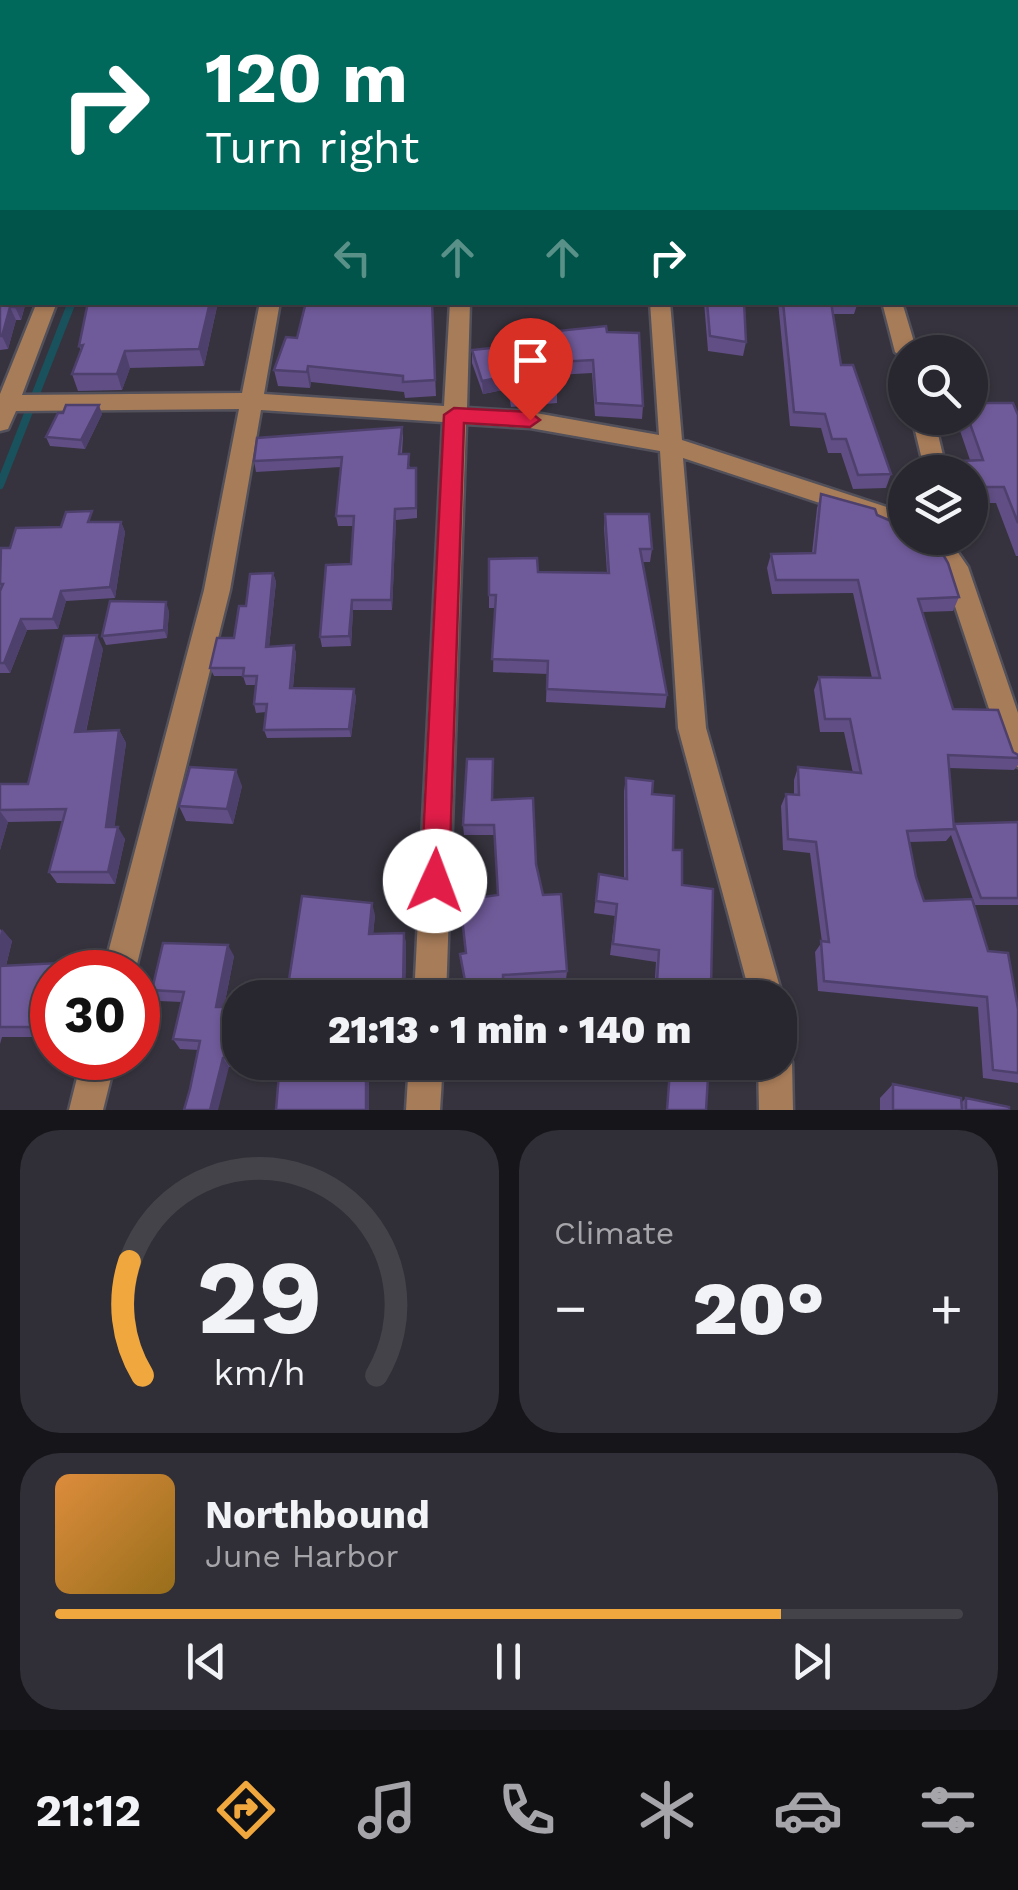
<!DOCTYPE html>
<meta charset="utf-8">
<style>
:root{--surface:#28262e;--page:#302e36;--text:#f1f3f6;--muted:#a5a5aa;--line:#44434a;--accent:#efa73e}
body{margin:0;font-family:"Work Sans",sans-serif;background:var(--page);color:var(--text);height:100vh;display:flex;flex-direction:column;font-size:38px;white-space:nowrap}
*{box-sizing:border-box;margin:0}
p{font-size:32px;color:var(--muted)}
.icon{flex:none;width:55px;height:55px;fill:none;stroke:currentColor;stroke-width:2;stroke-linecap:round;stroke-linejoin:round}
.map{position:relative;height:1110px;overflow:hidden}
.drawer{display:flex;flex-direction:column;gap:20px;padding:20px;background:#161519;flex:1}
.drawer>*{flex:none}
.hud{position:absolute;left:0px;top:0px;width:1020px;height:305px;box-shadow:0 2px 8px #0004,0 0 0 2px var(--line);background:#00695c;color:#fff;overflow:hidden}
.fabs{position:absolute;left:888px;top:335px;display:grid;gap:20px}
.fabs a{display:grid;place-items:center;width:100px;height:100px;border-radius:50%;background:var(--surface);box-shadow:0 2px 8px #0004,0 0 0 2px var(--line);font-size:50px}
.speed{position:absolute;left:30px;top:950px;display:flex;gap:20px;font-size:50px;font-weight:700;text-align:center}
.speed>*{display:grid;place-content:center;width:130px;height:130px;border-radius:50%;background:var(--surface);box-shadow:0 2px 8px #0004,0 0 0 2px var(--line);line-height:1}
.speed .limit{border:15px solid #d22;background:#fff;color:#111}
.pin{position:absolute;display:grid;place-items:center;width:85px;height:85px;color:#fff;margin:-102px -42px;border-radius:50% 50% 50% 0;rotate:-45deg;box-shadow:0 0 10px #0007}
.pin .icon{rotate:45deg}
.me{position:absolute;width:110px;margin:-55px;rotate:2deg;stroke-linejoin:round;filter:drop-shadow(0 0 8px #0008)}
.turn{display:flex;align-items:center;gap:35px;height:210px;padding:0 40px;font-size:45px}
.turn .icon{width:130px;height:130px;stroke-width:2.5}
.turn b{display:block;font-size:70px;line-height:85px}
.lanes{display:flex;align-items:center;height:95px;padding:0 40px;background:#0003;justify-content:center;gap:50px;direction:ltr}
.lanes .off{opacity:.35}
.big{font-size:75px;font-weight:800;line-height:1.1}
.drawer .tile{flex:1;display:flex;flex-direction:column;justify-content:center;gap:15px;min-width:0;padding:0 35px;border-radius:40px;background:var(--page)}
.drawer .dial{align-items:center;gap:0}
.dial svg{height:260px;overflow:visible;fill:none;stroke:var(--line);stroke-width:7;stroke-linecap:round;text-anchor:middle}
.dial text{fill:var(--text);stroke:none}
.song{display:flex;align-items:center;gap:30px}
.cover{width:120px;height:120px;border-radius:15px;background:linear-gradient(135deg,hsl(30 70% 55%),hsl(40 70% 35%))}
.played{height:10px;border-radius:5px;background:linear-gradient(90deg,var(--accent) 80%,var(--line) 80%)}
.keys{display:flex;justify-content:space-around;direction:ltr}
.heat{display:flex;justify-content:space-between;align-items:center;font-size:55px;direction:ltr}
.drawer .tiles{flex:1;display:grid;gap:20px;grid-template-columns:1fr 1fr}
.tile:last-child{grid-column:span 2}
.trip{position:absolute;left:222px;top:980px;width:575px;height:100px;border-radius:40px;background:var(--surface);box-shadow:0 2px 8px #0004,0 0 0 2px var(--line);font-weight:800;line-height:100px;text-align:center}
.menu{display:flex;height:160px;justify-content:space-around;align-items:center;background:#100f12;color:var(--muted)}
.menu .icon{width:70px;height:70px}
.menu .on{color:var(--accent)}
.menu b{font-size:45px;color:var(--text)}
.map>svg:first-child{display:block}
</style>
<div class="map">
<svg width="1018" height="1110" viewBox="0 0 1018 1110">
<rect width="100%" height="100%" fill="#36333e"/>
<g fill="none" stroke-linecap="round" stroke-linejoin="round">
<!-- stream -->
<path stroke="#19525c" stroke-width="8" d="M0,485l72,-183"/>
<defs>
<path id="minor" d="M630,0h16v2h-15z
M0,18h2v10h-2z
M37,302h20l-35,93 220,-2 18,-91h20l-16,92 180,12 6,-104h20l-3,106 63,4 129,23 -9,-133h20l12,138 223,73v18l-222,-73 23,270 77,270 -3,8v-8h-29l-73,-270 -18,-277 -130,-23 -64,-4 -20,574h-32l29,-576 -182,-12 -31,180 -95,382h-32l101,-382 35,-181 -223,2 -8,18 -8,2v-37z
M882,302h20l15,50h-12v7l-10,-7z
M912,418h22l13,54h-22z
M923,538h25l20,29 50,146v54l-10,-4 -4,-9 -61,-184z
M780,1047l7,3 5,12 1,48h-34l-1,-48h22z
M82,1058h34l-13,52h-34z
M409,1062h34l-3,48h-34z"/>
</defs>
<!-- minor casing -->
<use href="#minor" stroke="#52505a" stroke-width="5"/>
<!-- minor -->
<use href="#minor" fill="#a77c59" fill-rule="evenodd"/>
</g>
<!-- wall -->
<path fill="#604e84" d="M0,46l26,256 -5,18h-5l-8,29 -8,1z
M88,302h130l-14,64 -74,2 -8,22 -44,1 -6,-17 9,-23 -2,-5z
M432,302l4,94 -31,2 -1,-6 -93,-10 -1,6 -32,-2 -4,-16 23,-32z
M505,302h100l-1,5z
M704,302h40l2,40 -3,14 -35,-5z
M778,302h80l-4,12h-21l8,51 50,109 -5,14 -33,1 -12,-36h-13l-7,-25 -31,-2z
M924,302h47v2z
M607,332l36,74 -1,13 -47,-3 -3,-43 -35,2v28l-46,4 -3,-18 -25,5 -11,-31v-13l56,-6v-10z
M102,414l-17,35 -35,-3 -4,-9z
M1018,415v141h-2l-20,-53h-26v-31h-14l5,-11 9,-1 -14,-41 1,-1z
M402,427l1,10 -1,17 15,24v40l-21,2 -4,90h-39l-2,36 -29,1 -2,-10 31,-73 3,-38h-16l-2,-10 5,-49 -85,5 -2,-11z
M821,494l56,21 82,82 -6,14 -31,1 31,97 65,46v10l-4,5 -65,-2 5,57 64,-3v83h-43l-24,-70 -5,6 -36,1 6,35 8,24 64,50 30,58v74l-35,-5 -5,-71 -160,-16 -3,-39 7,-10 -12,-89 -27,-3 -2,-44 5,-12 8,1v-15l4,-13 55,6 -9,-41h-24l-6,-42 5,-13 53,1 -19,-85 -81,1 -5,-26 4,-14 41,-1 5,-45z
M605,514l47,35 -2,13h-8l25,133 -2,13 -119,-6 1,-28 -54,-2 2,-64h-6v-49l49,13 69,1 -3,-45z
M96,522h25l4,10 -10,66 -49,3 -8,28 -31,1 -17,43h-10v-122l10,-3 51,-21z
M273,573l3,9 -7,65 25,-2 2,9 -3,34 61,1 2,9 -5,39 -84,1 -3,-8 2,-18 -10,1 -2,-9 2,-19h-10l-3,-9h-29l-4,-8 24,-30 12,-32z
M169,611l-2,27 -61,7 -4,-9z
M103,649l-17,83 33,-2 7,13 -12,84 11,12 -10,45 -58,-1 -8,-11 13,-51 -54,1 -8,28v-66h28z
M626,778l26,16 21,56 38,138 -3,10h-16l-38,-5 2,-31 -46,-7 5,-39 -21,-3 5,-39 25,4v-87z
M242,786l-9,38 -47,-3 -7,-15z
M493,800l43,64 7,31 24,76 -1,9 -101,6 -5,-32 6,-1 32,-58 -4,-60h-30l-1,-10z
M375,915l-2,19 31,-1 2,11 -1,54 -113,-2 -4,-10z
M0,929l12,12 -6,25 54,-3 8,9h-16v65h-50l-2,7z
M234,956l-10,51 7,6h9v49h129v48h-93l4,-45 -51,2 -39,22 9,-39 -19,-1 -7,-10 9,-37 -23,-1 -7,-11z
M893,1084l69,18 4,-4 43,12h-129v-12z"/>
<!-- shaded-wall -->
<path fill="#4e406c" d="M0,0h63l1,2h-62v11h-2z
M132,0h28v2h-29z
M16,302h10l-5,18 -6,-13z
M210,302h8l-14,64 -5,-17z
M10,307l6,13 -8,29 -6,-13z
M125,351l5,17 -8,22 -5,-16z
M308,366l3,16 -1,6 -3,-16z
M508,376v13l-25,5 -1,-13z
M99,405l3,9 -17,35 -4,-9z
M395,509l1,11 -4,90 -1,-10z
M121,522l4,10 -10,66 -5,-11z
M273,573l3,9 -8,74 -2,-9z
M61,591l5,10 -8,28 -5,-10z
M352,600l1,10 -2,36 -2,-10z
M166,602l3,9 -2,27 -3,-8z
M21,619l6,11 -17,43 -6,-10z
M97,635l6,14 -20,96 -8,-13z
M294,645l2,9 -4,42 -2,-8z
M354,689l2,9 -5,39 -2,-8z
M119,730l7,13 -13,96 -7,-12z
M236,770l6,16 -9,38 -6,-15z
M0,811l8,11 -8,28z
M118,827l7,12 -10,45 -7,-12z
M372,903l3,12 -3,31 -3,-12z
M2,929l10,12 -9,37 -3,-3v-40z
M404,933l2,11 -1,54 -2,-10z
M228,945l6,11 -12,61 -6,-10z
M60,963l8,9h-10z
M52,992v44l-8,-9z
M223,1058l6,9 -11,43h-8z
M366,1062h3v48h-3z"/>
<!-- building -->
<path fill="#705b9a" stroke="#4e406c" stroke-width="2.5" d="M58,0h74l-1,2h-74z
M236,0h56l-1,2h-56z
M357,0h252l-1,2h-251z
M675,0h56v2h-55z
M757,0h167l1,2h-167z
M978,0h40v93v-91h-39z
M0,46h2v256h14l-1,5h-5l-8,29h-2z
M88,302h122l-11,47 -74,2 -8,23h-45l11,-29 -4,1z
M306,302h126l3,78 -32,2v-6l-95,-10 -1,6 -33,-2 12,-33 11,1z
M707,302h37l2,40 -36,-6z
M783,302h48l10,63h12l38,109 -33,1 -12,-36h-14l-7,-25 -31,-2z
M606,326l1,6 32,1 4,73 -47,-3 -3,-43 -36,2v29l-46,3 -3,-18 -26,5 -10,-31 58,-6 -2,-10z
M970,403h43l5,12v108l-14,-36h-33l-1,-15h-4l-5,-11 22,-1 -15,-42h2z
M66,405h33l-18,35 -35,-3 12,-24h5z
M402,427l-3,27h10l-1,14h8v40l-21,1 -4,91h-39l-3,36 -29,1 6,-72 25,-1 3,-48h-18l6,-59 -88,4 3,-23z
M821,494l54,15 2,6 28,12v11h25l4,1 14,24 11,34 -41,2 35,110 45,1 15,42 5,3v3l-70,-3 6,74 -47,2 9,46 8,24 48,-2 16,52 20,2 10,56v64l-25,-3 -6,-73 -163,-16 -3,-40 8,1 -13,-100 -28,-3 -2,-45 13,1 -1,-28 63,6 -11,-54h-25l-6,-42 61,1 -22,-98h-82l-5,-26 44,-1z
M92,511l-4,11h33l-11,65 -49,4 -8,28h-32l-17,44h-4v-72l3,-7h-3l1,-36h9l6,-20 45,-1 5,-15z
M605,514h44l3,35h-12l27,146 -120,-6 1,-28 -56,-2 4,-64h-7v-36l48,-1 1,14 71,1z
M273,573l-7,74 28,-2 -4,43 64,1 -5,40 -85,1 3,-26h-13l3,-28h-14l1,-8h-34l7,-30h17l5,-32h7l4,-32z
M110,601l56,1 -2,28 -62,6z
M97,635l-22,97 44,-2 -13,97h12l-10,45h-59l17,-63 -66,1v-26h28l36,-148z
M467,759h26l-1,41 41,-2 3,66 7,31 18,-1 6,77 -64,4v23h-57l3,-11 17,-1 -6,-32 6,-1 -6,-53 38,-5 -4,-70h-31z
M190,767l46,3 -9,39 -48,-3z
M626,778l27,3 -1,13 22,2 -1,54h9v35l31,4 -2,99 -54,-6 2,-32 -46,-6 4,-40 -21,-3 3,-27 28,5z
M1018,822v76h-37l-27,-74z
M302,896l70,7 -3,31 35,-1 -1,55 -115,-2z
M163,943l65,2 -12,62h12l-2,7 14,-1v44l-17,1 -13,52h-26l6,-21 10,-48 -27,-2 11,-47 -32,-2z
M60,963l-2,9h-6v20l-8,35h-44v-61z
M280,1062h86v48h-90z
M670,1071l38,6 -2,33h-39z
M893,1084l68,14 1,12h-69z
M966,1098l43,9v3h-43z"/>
<!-- route -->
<path fill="#e11d48" stroke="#92132f" stroke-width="2.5" d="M454,408l76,4 10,8 -10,7 -66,-4 -15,458 -4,9 -10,4 -10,-4 -4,-9 23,-466z"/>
</svg>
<div class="fabs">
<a><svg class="icon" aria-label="search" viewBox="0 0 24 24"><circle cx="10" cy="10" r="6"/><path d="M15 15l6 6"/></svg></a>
<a><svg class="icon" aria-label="layers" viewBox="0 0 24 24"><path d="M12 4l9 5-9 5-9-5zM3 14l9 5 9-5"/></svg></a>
</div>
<div class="speed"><div class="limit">30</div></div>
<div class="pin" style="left:530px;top:420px;background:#d93025"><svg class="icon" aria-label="arrive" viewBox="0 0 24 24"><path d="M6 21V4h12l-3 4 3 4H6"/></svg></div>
<svg class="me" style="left:435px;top:881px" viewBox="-20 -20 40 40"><circle r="19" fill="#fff"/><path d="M0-13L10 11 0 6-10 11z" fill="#e11d48"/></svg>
<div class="trip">21:13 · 1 min · 140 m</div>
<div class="hud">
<div class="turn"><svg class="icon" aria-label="right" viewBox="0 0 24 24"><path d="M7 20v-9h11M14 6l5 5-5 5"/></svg><div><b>120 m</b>Turn right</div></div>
<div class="lanes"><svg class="icon off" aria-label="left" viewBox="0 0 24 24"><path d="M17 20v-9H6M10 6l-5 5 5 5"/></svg><svg class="icon off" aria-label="ahead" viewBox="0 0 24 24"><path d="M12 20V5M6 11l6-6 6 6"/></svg><svg class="icon off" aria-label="ahead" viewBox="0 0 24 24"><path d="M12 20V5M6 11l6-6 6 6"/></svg><svg class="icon" aria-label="right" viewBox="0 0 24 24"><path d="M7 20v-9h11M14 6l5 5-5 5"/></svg></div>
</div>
</div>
<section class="drawer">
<div class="tiles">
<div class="tile dial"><svg viewBox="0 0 100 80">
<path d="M14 69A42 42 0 1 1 86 69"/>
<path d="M14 69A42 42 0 0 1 10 34" stroke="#efa73e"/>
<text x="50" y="56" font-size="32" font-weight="700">29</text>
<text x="50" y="72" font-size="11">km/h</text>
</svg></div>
<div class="tile"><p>Climate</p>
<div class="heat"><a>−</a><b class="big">20°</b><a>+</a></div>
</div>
<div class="tile">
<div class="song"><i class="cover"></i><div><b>Northbound</b><p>June Harbor</p></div></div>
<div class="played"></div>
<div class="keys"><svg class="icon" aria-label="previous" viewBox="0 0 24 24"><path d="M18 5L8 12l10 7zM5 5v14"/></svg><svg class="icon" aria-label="pause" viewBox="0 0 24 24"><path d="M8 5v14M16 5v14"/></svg><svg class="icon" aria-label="next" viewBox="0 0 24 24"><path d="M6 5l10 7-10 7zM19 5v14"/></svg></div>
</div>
</div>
</section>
<nav class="menu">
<b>21:12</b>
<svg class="icon on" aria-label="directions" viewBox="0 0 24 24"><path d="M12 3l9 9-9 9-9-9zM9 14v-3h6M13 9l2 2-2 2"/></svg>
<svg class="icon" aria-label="music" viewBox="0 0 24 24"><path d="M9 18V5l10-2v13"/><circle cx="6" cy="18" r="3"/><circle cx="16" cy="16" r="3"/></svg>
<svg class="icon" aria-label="phone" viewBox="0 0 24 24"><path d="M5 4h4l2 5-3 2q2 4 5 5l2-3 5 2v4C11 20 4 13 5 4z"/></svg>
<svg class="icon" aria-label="climate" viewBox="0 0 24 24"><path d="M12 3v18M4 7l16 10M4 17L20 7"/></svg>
<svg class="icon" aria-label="car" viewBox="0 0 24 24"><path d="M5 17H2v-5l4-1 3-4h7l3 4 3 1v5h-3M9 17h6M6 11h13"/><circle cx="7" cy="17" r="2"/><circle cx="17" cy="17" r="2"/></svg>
<svg class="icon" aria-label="filters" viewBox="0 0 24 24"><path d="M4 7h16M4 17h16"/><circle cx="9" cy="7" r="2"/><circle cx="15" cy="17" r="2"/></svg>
</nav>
